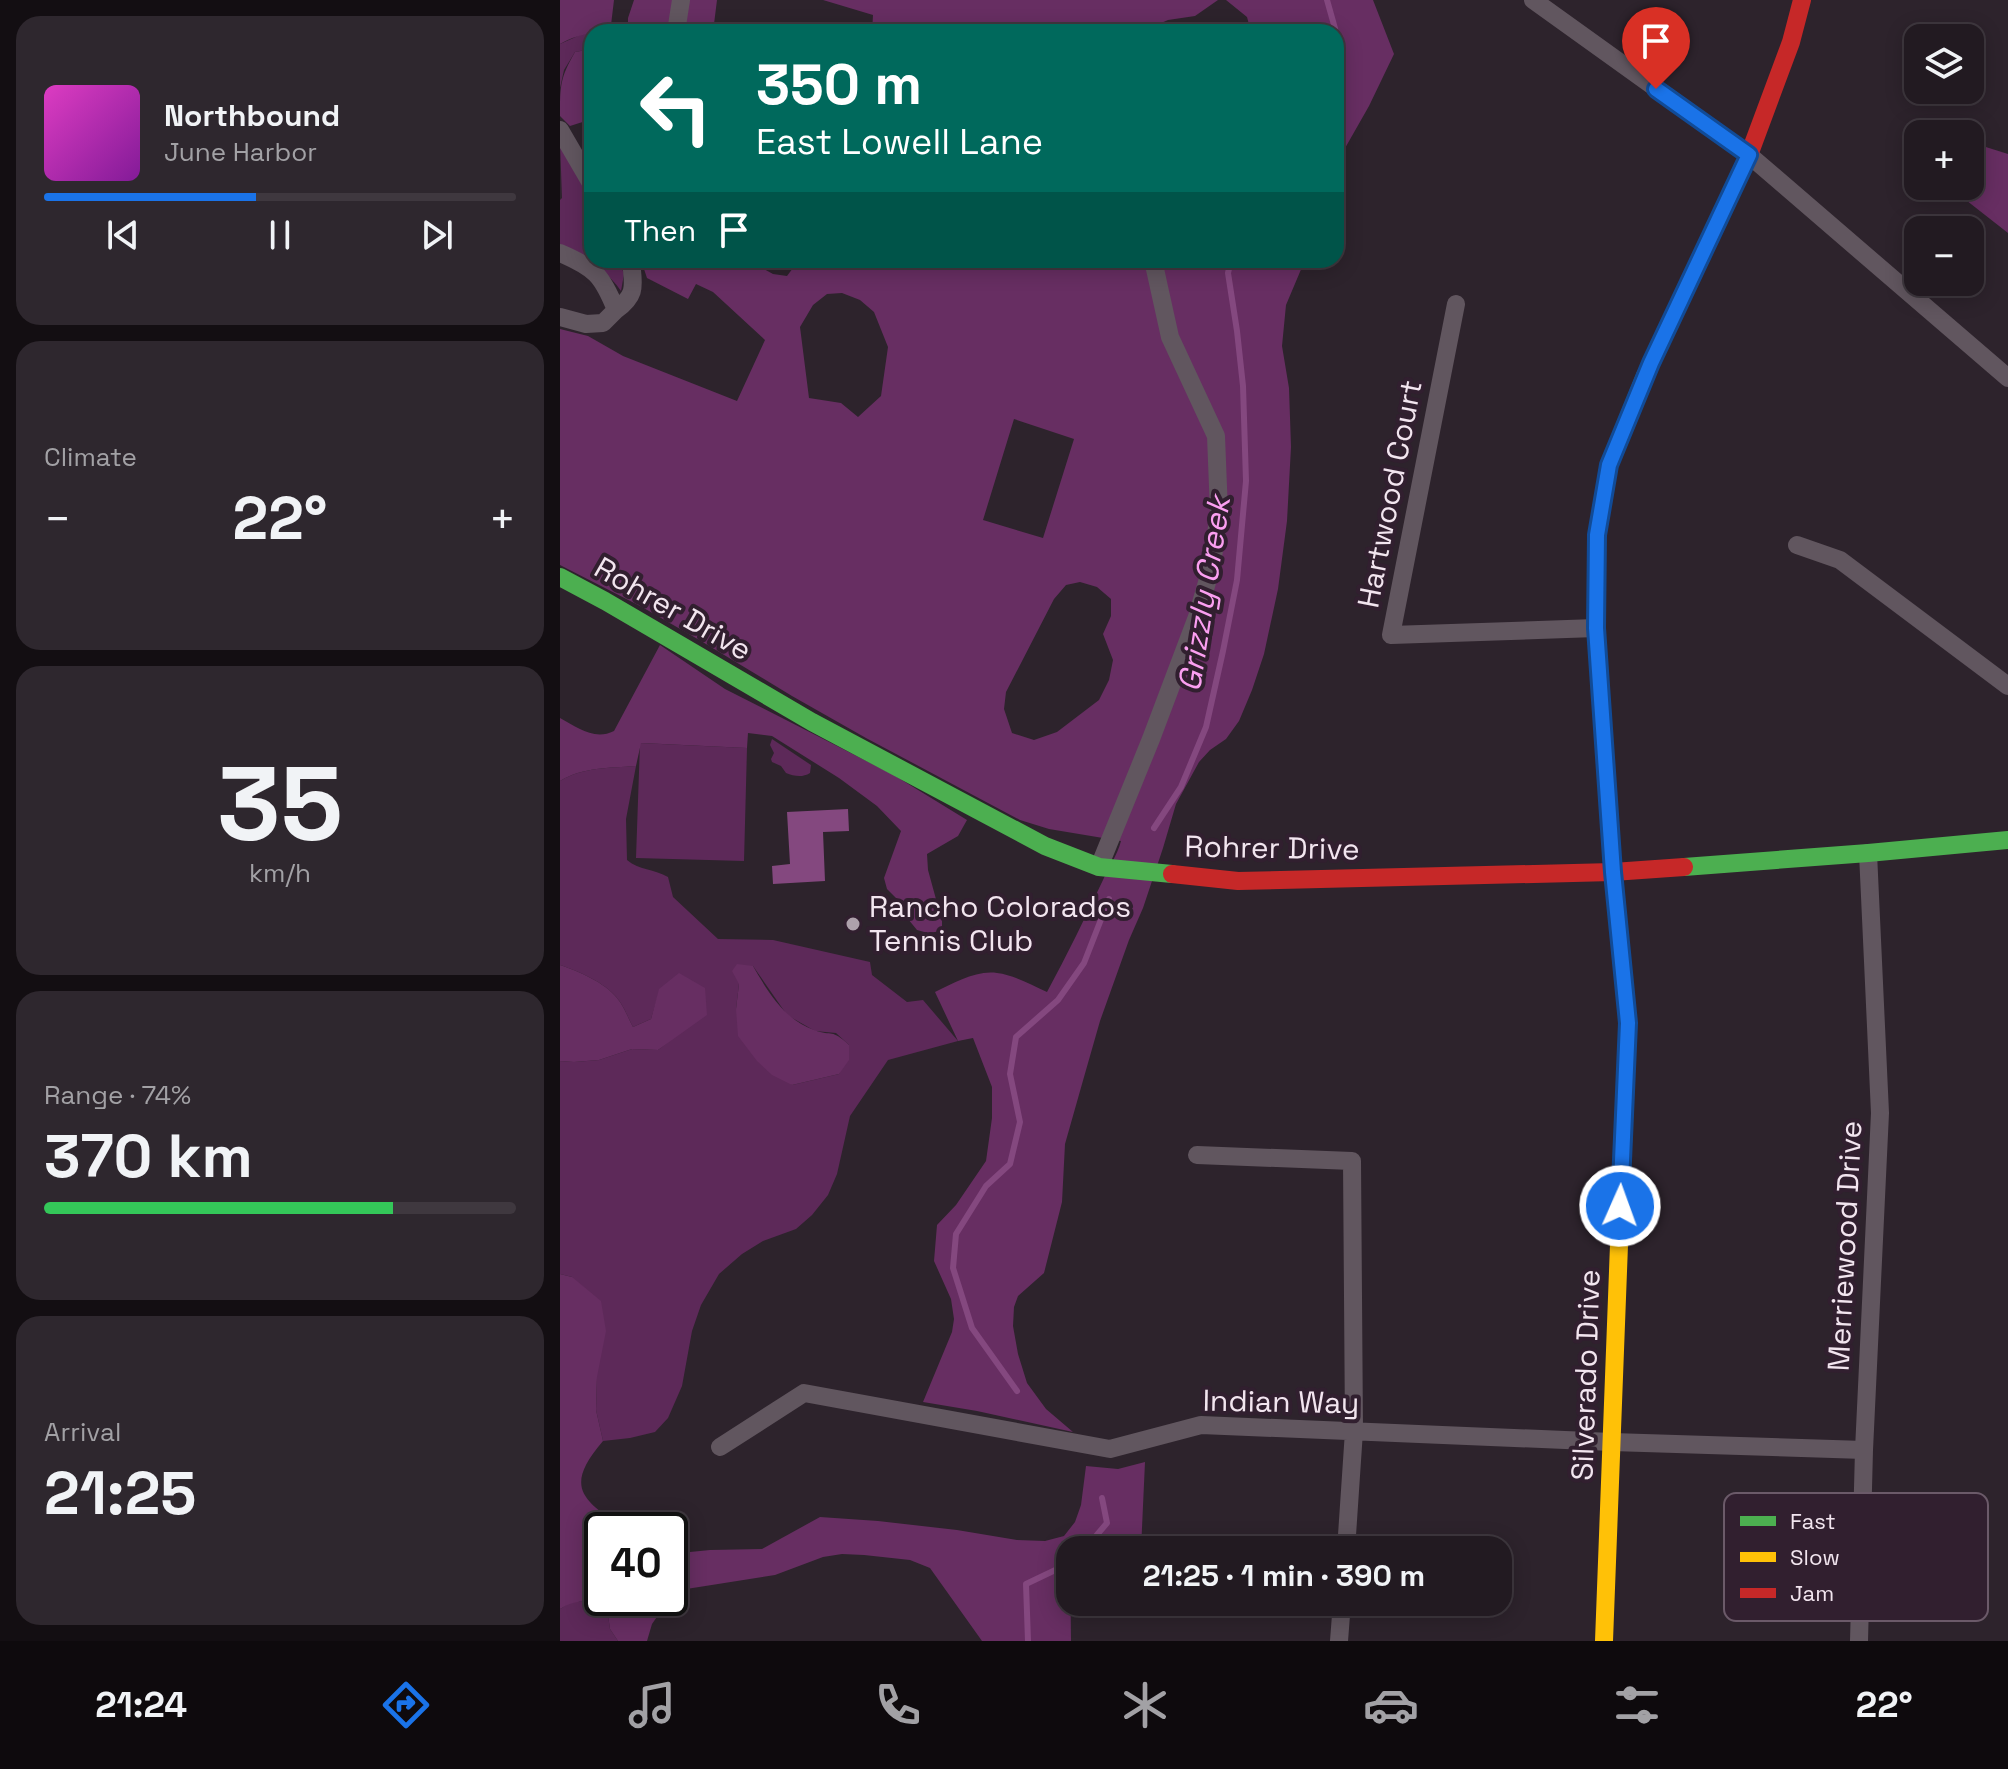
<!DOCTYPE html>
<meta charset="utf-8">
<style>
:root{--surface:#221a21;--page:#2e272e;--text:#f1f3f6;--muted:#a2a1a5;--line:#3f383f;--accent:#1a73e8}
body{margin:0;font-family:"Space Grotesk",sans-serif;background:var(--page);color:var(--text);height:100vh;display:flex;flex-direction:column;font-size:30px;white-space:nowrap}
*{box-sizing:border-box;margin:0}
p{font-size:26px;color:var(--muted)}
.icon{flex:none;width:44px;height:44px;fill:none;stroke:currentColor;stroke-width:2;stroke-linecap:round;stroke-linejoin:round}
.map{position:relative;flex:1;overflow:hidden}
.sheet{display:flex;flex-direction:column;gap:16px;padding:16px;background:#130e12;width:560px}
.sheet>*{flex:none}
.guide{position:absolute;left:24px;top:24px;width:760px;height:244px;border-radius:24px;box-shadow:0 4px 20px #0003,0 0 0 2px var(--line);background:#00695c;color:#fff;overflow:hidden}
.tools{position:absolute;left:1344px;top:24px;display:grid;gap:16px}
.tools a{display:grid;place-items:center;width:80px;height:80px;border-radius:16px;background:var(--surface);box-shadow:0 4px 20px #0003,0 0 0 2px var(--line);font-size:40px}
.speed{position:absolute;left:24px;top:1512px;display:flex;gap:16px;font-size:40px;font-weight:700;text-align:center}
.speed>*{display:grid;place-content:center;width:104px;height:104px;border-radius:50%;background:var(--surface);box-shadow:0 4px 20px #0003,0 0 0 2px var(--line);line-height:1}
.speed .limit{border:4px solid #111;border-radius:12px;background:#fff;color:#111}
.pin{position:absolute;display:grid;place-items:center;width:68px;height:68px;color:#fff;margin:-82px -34px;border-radius:50% 50% 50% 0;rotate:-45deg;box-shadow:0 0 8px #0007}
.pin .icon{rotate:45deg}
.me{position:absolute;width:88px;margin:-44px;rotate:2deg;stroke-linejoin:round;filter:drop-shadow(0 0 6px #0008)}
.turn{display:flex;align-items:center;gap:28px;height:168px;padding:0 40px;font-size:36px}
.turn .icon{width:104px;height:104px;stroke-width:2.5}
.turn b{display:block;font-size:56px;line-height:68px}
.then{display:flex;align-items:center;height:76px;padding:0 40px;background:#0003;gap:16px;font-size:30px}
.big{font-size:60px;font-weight:600;line-height:1.1}
.sheet .widget{flex:1;display:flex;flex-direction:column;justify-content:center;gap:12px;min-width:0;padding:0 28px;border-radius:24px;background:var(--page)}
.sheet .dial{align-items:center;gap:0}
.dial b{font-size:104px;line-height:1}
.song{display:flex;align-items:center;gap:24px}
.cover{width:96px;height:96px;border-radius:12px;background:linear-gradient(135deg,hsl(310 70% 55%),hsl(290 70% 35%))}
.played{height:8px;border-radius:4px;background:linear-gradient(90deg,var(--accent) 45%,var(--line) 45%)}
.keys{display:flex;justify-content:space-around;direction:ltr}
.heat{display:flex;justify-content:space-between;align-items:center;font-size:44px;direction:ltr}
.charge{height:12px;border-radius:6px;background:linear-gradient(90deg,#34c759 74%,var(--line) 0)}
.trip{position:absolute;left:496px;top:1536px;width:456px;height:80px;border-radius:24px;background:var(--surface);box-shadow:0 4px 20px #0003,0 0 0 2px var(--line);font-weight:600;line-height:80px;text-align:center}
.tabs{display:flex;height:128px;justify-content:space-around;align-items:center;background:#0e0a0d;color:var(--muted)}
.tabs .icon{width:56px;height:56px}
.tabs .selected{color:var(--accent)}
.tabs b{font-size:36px;color:var(--text)}
main{display:flex;flex:1;min-height:0}
.map>svg:first-child{display:block}
</style>
<main>
<section class="sheet">
<div class="widget">
<div class="song"><i class="cover"></i><div><b>Northbound</b><p>June Harbor</p></div></div>
<div class="played"></div>
<div class="keys"><svg class="icon" aria-label="previous" viewBox="0 0 24 24"><path d="M18 5L8 12l10 7zM5 5v14"/></svg><svg class="icon" aria-label="pause" viewBox="0 0 24 24"><path d="M8 5v14M16 5v14"/></svg><svg class="icon" aria-label="next" viewBox="0 0 24 24"><path d="M6 5l10 7-10 7zM19 5v14"/></svg></div>
</div>
<div class="widget"><p>Climate</p>
<div class="heat"><a>−</a><b class="big">22°</b><a>+</a></div>
</div>
<div class="widget dial"><b>35</b><p>km/h</p></div>
<div class="widget"><p>Range · 74%</p><b class="big">370 km</b><div class="charge"></div></div>
<div class="widget"><p>Arrival</p><b class="big">21:25</b></div>
</section>
<div class="map">
<svg width="1448" height="1641" viewBox="0 0 1448 1641">
<rect width="100%" height="100%" fill="#2d232c"/>
<!-- green -->
<path fill="#5d2959" fill-rule="evenodd" d="M32,32v17l-17,3 -11,18 -4,18v-44l20,-9z
M0,143l19,27 13,26v64h27l5,14 -3,17c-15,-22 -38,-34 -61,-47v-44l2,-2z
M212,739l39,26 -1,8c-8,5 -16,3 -24,0l-5,-7 -9,-4 -1,-3 3,-6 -4,-8z
M80,743l107,5 -3,113 -108,-3z
M76,766l-10,53 1,41c11,10 28,9 41,17l5,20 45,42 55,1 97,22 2,13 35,27 16,-2 35,41 -70,19 -38,56 -13,58 -9,21 -16,20 -16,14 -33,12 -21,13 -23,20 -18,31 -9,26 -10,55 -14,32 -13,14 -25,6 -27,3 -7,-31 1,-33 -25,-100 -12,-3v-213l14,1 25,-2 33,-11 26,1 23,-18 -21,-43 -9,30 -18,8c-5,-9 -9,-21 -16,-29 -13,-16 -37,-26 -57,-33v-184c23,-14 49,-13 76,-15zM193,966l34,49 28,16 21,2 13,12 -10,29 -47,11 -56,-76 3,-25z
M11,1602h20l16,6 3,21 8,12h-58v-32z"/>
<!-- forest -->
<path fill="#672e62" fill-rule="evenodd" d="M0,0h54l-3,25c-16,9 -35,9 -51,19z
M74,0h83l-4,32h-32l-14,-7 -17,7h-22v-14z
M263,0h395l-23,16 -27,4 -16,7 -7,5h-273l1,-17z
M666,0h147l21,54 -25,52 -33,58v-132h-85l-4,-15z
M32,49v70l-22,7 -10,-10c0,-30 0,-38 15,-64z
M1410,142l38,12v79l-60,-47h22z
M81,260h106l26,14 14,2 6,-8 2,-8h510l-19,45 -4,41 7,42 2,59 -4,74 -9,68 -14,65 -12,36 -13,31 -13,18 -16,11 -11,12 -23,42 -13,44 -20,60 -14,32 -29,81 -16,56 -19,67 -3,58 -18,71 -26,23 -4,11 -1,19 5,28 9,29 19,26 27,23 -96,-21 -54,-9 29,-70 2,-13 -3,-20 -17,-38 3,-36 19,-20 30,-44 6,-43v-31l-19,-49 -15,3 -23,-49c19,-9 41,-22 62,-19 17,2 34,12 50,19 20,-37 38,-74 56,-112 6,-14 14,-24 18,-39l-72,-12 -29,-9 -154,-82 -74,-42 -91,-55 -59,-34 -82,-42v-236l28,7 35,20 114,45 28,-61 -52,-48 -17,-8 -8,15 -41,-21zM282,293l18,7 14,12 14,35 -7,49 -23,21 -17,-14 -32,-5 -9,-71 13,-22 14,-11zM454,419l60,20 -31,99 -60,-18zM520,582l17,5 14,12v17l-8,18 10,26 -4,20 -10,20 -42,32 -23,8 -22,-7 -8,-24 2,-17 48,-93 12,-14z
M100,645l65,44 167,85 75,46 -9,16 -31,18 1,16 14,51v10l-14,2 -11,-3 -9,-11 -5,-14 -16,-16 -3,-11 17,-47 -24,-25 -38,-28 -67,-42 -24,-3 -1,15 -106,-5 -5,23c-27,2 -53,1 -76,15v-63c17,9 34,23 54,13z
M177,964l16,2c15,26 32,54 61,64 19,7 17,-2 35,15v15l-10,14 -47,11 -20,-10 -15,-14 -19,-25 -2,-27 3,-25 -7,-13z
M0,965c20,7 44,17 57,33 7,8 11,20 16,29l18,-8 8,-30 20,-16 26,15 2,27 -49,35 -26,-1 -33,11 -25,2 -14,-1z
M0,1274l12,3 29,24 5,30 -9,46 -1,33 7,31c-41,48 -19,59 23,89h-24v68h68l-18,26 -5,17h-29l-8,-12 -3,-21c-18,-7 -30,-10 -47,1z
M585,1462l-4,88h-71l1,91h-89l-52,-73 -20,-8 -46,-5 -22,-1 -19,3 -48,18 -95,15 -10,8v-44l40,-4 52,-1 58,-32 58,4 79,9 60,10 28,1 19,-5 11,-14 6,-17 5,-39 32,3z"/>
<!-- water -->
<path fill="#84487f" d="M288,809l1,22 -26,1 2,49 -52,3 -1,-18 18,-2 -3,-52z"/>
<g fill="none" stroke-linecap="round" stroke-linejoin="round">
<!-- stream -->
<path stroke="#84487f" stroke-width="6" d="M767,0l9,32
M594,828l27,-41 25,-60 17,-76 14,-71 9,-99 -3,-95 -6,-55 -9,-58 3,-13
M457,1391l-45,-63 -19,-60 3,-34 30,-48 24,-22 10,-42 -10,-48 6,-37 42,-37 26,-37 25,-64
M524,1550l23,-27 -5,-25
M468,1641l-2,-57 44,-21"/>
<!-- street -->
<path stroke="#61565f" stroke-width="18" d="M973,0l216,155 259,223
M116,32l5,-32
M0,130l32,55
M0,253c35,15 42,22 56,57l-13,13 -17,1 -26,-7
M896,304l-65,331 205,-7
M56,310c22,-16 17,-25 15,-50
M1237,545l43,15 168,126
M539,867l52,-128 46,-122 15,-52 7,-53 -3,-76 -46,-99 -17,-77
M637,1155l155,6 2,270 -8,119
M160,1447l84,-54 306,56 91,-24 411,17 252,8
M779,1641l3,-39
M1299,1641l5,-191 16,-337 -12,-260"/>
<!-- fast -->
<path stroke="#4caf50" stroke-width="18" d="M0,577l45,24 207,121 233,124 54,21 73,7
M1124,867l184,-14 140,-13
M1061,1192l7,-169 -15,-151 -17,-244 1,-93 12,-70 36,-89"/>
<!-- slow -->
<path stroke="#ffc107" stroke-width="18" d="M1044,1641l17,-449"/>
<!-- jam -->
<path stroke="#c62828" stroke-width="18" d="M1085,376l104,-221 42,-113 11,-42
M612,874l66,7 375,-9 71,-5"/>
</g>
<g fill="none" stroke-linecap="round" stroke-linejoin="round">
<defs>
<path id="route" d="M1060,1206l8,-183 -15,-151 -17,-244 1,-93 12,-70 42,-102 98,-208 -93,-66"/>
</defs>
<!-- route casing -->
<use href="#route" stroke="#114b97" stroke-width="20"/>
<!-- route -->
<use href="#route" stroke="#1a73e8" stroke-width="14"/>
</g>
<!-- markers -->
<circle fill="#ada1ab" stroke="#311f2f" stroke-width="3" cx="293" cy="924" r="8"/>
<g text-anchor="middle" stroke-width="8" stroke-linejoin="round" paint-order="stroke">
<!-- street labels -->
<g font-size="30" fill="#f2e5ef" stroke="#311f2f">
<text transform="translate(830 494) rotate(-79)" y="10">Hartwood Court</text>
<text transform="translate(113 609) rotate(30)" y="10">Rohrer Drive</text>
<text transform="translate(712 848) rotate(1)" y="10">Rohrer Drive</text>
<text transform="translate(1285 1246) rotate(-87)" y="10">Merriewood Drive</text>
<text transform="translate(1026 1375) rotate(-88)" y="10">Silverado Drive</text>
<text transform="translate(721 1402) rotate(1)" y="10">Indian Way</text>
</g>
<!-- poi labels -->
<g font-size="30" fill="#f2e5ef" stroke="#311f2f" text-anchor="start">
<text x="309" y="917">Rancho Colorados<tspan x="309" dy="34">Tennis Club</tspan></text>
</g>
<!-- water labels -->
<g font-size="32" font-style="italic" fill="#fb9ff1" stroke="#311f2f">
<text transform="translate(644 594) rotate(-81)" y="11">Grizzly Creek</text>
</g>
</g>
<!-- legend -->
<rect x="1164" y="1493" width="264" height="128" rx="12" fill="#311f2f" stroke="#6b5a69" stroke-width="2"/>
<rect x="1180" y="1516" width="36" height="10" fill="#4caf50"/>
<rect x="1180" y="1552" width="36" height="10" fill="#ffc107"/>
<rect x="1180" y="1588" width="36" height="10" fill="#c62828"/>
<g font-size="22" fill="#f2e5ef">
<text x="1230" y="1529">Fast</text>
<text x="1230" y="1565">Slow</text>
<text x="1230" y="1601">Jam</text>
</g>
</svg>
<div class="tools">
<a><svg class="icon" aria-label="layers" viewBox="0 0 24 24"><path d="M12 4l9 5-9 5-9-5zM3 14l9 5 9-5"/></svg></a>
<a>+</a>
<a>−</a>
</div>
<div class="speed"><div class="limit">40</div></div>
<div class="pin" style="left:1096px;top:89px;background:#d93025"><svg class="icon" aria-label="arrive" viewBox="0 0 24 24"><path d="M6 21V4h12l-3 4 3 4H6"/></svg></div>
<svg class="me" style="left:1060px;top:1206px" viewBox="-20 -20 40 40"><circle r="17" fill="#1a73e8" stroke="#fff" stroke-width="3"/><path d="M0-11L8 9 0 5-8 9z" fill="#fff"/></svg>
<div class="trip">21:25 · 1 min · 390 m</div>
<div class="guide">
<div class="turn"><svg class="icon" aria-label="left" viewBox="0 0 24 24"><path d="M17 20v-9H6M10 6l-5 5 5 5"/></svg><div><b>350 m</b>East Lowell Lane</div></div>
<div class="then">Then<svg class="icon" aria-label="arrive" viewBox="0 0 24 24"><path d="M6 21V4h12l-3 4 3 4H6"/></svg></div>
</div>
</div>
</main>
<nav class="tabs">
<b>21:24</b>
<svg class="icon selected" aria-label="directions" viewBox="0 0 24 24"><path d="M12 3l9 9-9 9-9-9zM9 14v-3h6M13 9l2 2-2 2"/></svg>
<svg class="icon" aria-label="music" viewBox="0 0 24 24"><path d="M9 18V5l10-2v13"/><circle cx="6" cy="18" r="3"/><circle cx="16" cy="16" r="3"/></svg>
<svg class="icon" aria-label="phone" viewBox="0 0 24 24"><path d="M5 4h4l2 5-3 2q2 4 5 5l2-3 5 2v4C11 20 4 13 5 4z"/></svg>
<svg class="icon" aria-label="climate" viewBox="0 0 24 24"><path d="M12 3v18M4 7l16 10M4 17L20 7"/></svg>
<svg class="icon" aria-label="car" viewBox="0 0 24 24"><path d="M5 17H2v-5l4-1 3-4h7l3 4 3 1v5h-3M9 17h6M6 11h13"/><circle cx="7" cy="17" r="2"/><circle cx="17" cy="17" r="2"/></svg>
<svg class="icon" aria-label="filters" viewBox="0 0 24 24"><path d="M4 7h16M4 17h16"/><circle cx="9" cy="7" r="2"/><circle cx="15" cy="17" r="2"/></svg>
<b>22°</b>
</nav>
